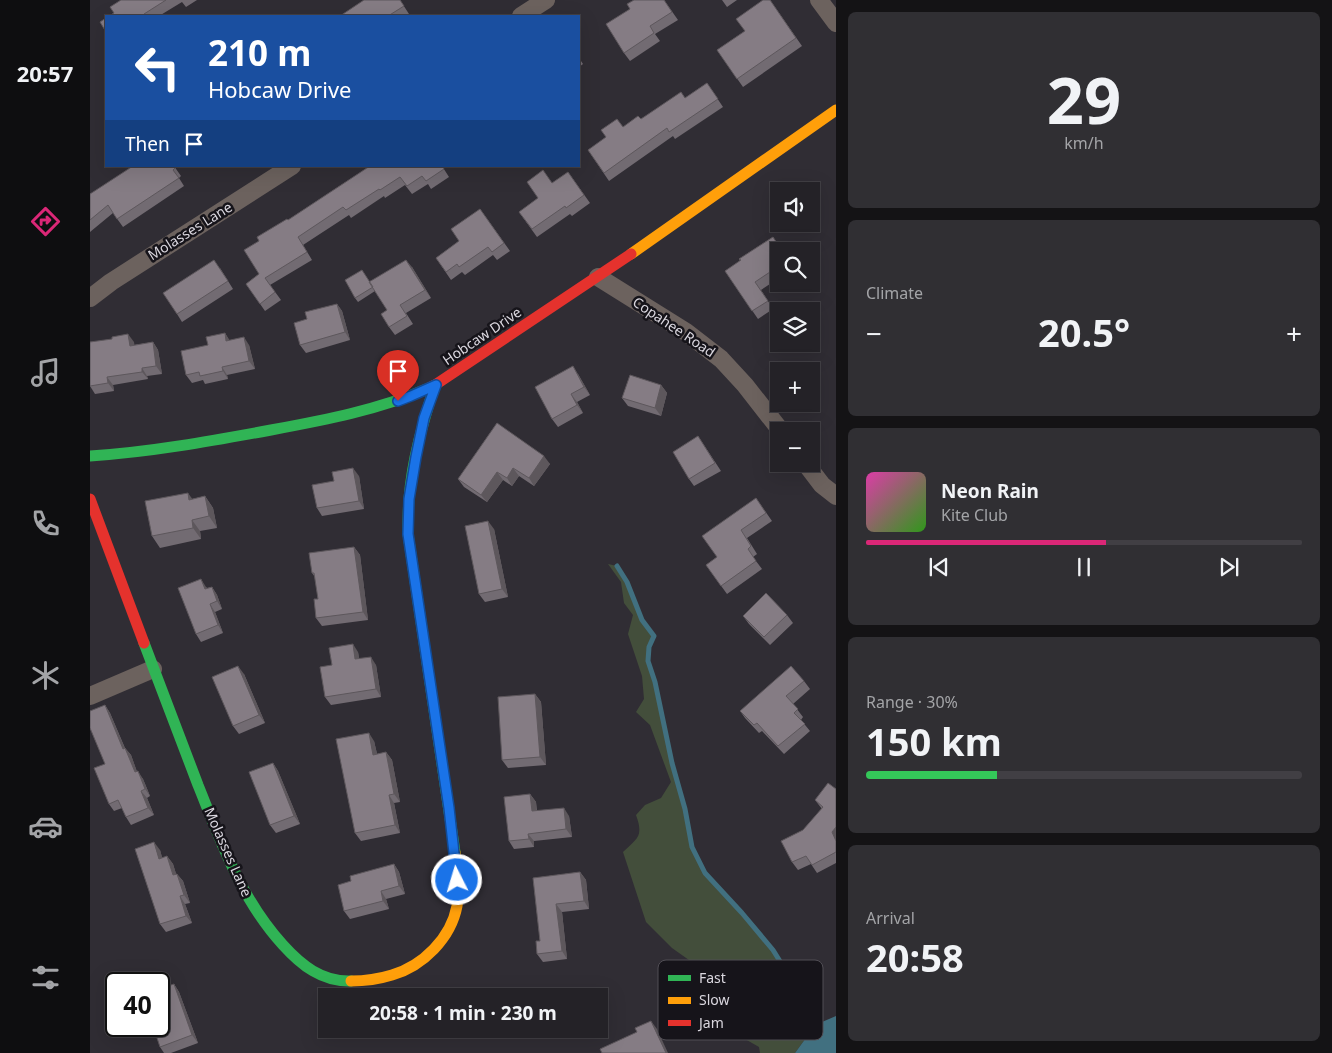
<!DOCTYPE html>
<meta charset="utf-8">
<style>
:root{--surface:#242227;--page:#302f33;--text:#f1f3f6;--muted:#a3a4a7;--line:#413f44;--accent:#db2777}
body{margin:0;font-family:"Noto Sans",sans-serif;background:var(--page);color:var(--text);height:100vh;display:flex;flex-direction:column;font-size:19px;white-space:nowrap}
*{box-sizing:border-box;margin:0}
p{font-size:16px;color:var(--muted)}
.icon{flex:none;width:28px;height:28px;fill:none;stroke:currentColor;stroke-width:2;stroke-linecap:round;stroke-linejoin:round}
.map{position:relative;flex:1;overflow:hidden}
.details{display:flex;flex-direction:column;gap:12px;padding:12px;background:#141315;width:496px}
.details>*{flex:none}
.top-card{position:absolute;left:15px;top:15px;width:475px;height:152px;border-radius:0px;box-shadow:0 5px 20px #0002,0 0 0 1px var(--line);background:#1a4fa0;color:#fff;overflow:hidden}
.tools{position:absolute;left:680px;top:182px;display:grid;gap:10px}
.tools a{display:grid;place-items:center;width:50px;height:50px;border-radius:0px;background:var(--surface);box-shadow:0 5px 20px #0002,0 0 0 1px var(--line);font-size:25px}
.speed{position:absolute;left:15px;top:972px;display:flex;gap:10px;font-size:25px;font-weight:700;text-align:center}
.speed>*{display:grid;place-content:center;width:65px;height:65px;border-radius:50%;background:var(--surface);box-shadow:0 5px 20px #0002,0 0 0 1px var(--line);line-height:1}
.speed .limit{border:2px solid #111;border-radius:8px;background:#fff;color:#111}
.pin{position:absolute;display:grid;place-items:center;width:42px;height:42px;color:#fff;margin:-51px -21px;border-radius:50% 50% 50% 0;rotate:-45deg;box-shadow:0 0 5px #0007}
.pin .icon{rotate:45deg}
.me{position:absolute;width:55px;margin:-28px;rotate:355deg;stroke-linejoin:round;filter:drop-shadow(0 0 4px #0008)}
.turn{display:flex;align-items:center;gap:18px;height:105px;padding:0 20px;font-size:22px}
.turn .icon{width:65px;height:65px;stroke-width:2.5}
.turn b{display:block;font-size:35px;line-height:42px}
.then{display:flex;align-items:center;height:48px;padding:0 20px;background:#0003;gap:10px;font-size:19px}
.big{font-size:38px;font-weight:700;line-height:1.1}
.details .card{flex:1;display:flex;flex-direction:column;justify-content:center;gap:8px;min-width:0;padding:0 18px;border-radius:8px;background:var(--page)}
.details .dial{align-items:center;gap:0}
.dial b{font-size:65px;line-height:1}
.song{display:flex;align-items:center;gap:15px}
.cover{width:60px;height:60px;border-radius:8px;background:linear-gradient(135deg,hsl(320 70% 55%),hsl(110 70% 35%))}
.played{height:5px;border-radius:2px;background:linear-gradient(90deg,var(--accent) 55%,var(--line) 55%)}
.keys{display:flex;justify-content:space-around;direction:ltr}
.heat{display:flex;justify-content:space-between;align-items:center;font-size:28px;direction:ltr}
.charge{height:8px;border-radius:4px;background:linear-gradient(90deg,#34c759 30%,var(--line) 0)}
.trip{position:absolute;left:228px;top:988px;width:290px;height:50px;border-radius:0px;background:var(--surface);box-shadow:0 5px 20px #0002,0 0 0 1px var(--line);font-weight:700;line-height:50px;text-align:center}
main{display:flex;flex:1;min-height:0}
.tab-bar{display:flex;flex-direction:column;width:90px;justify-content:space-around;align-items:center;background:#0e0e10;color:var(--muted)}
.tab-bar .icon{width:35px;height:35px}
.tab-bar .active{color:var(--accent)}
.tab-bar b{font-size:22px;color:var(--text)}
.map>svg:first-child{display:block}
</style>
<main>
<nav class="tab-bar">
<b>20:57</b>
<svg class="icon active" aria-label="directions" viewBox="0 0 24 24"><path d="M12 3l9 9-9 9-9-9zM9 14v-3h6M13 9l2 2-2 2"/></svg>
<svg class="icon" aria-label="music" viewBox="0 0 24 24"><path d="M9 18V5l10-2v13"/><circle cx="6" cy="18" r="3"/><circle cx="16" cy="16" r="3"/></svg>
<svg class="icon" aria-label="phone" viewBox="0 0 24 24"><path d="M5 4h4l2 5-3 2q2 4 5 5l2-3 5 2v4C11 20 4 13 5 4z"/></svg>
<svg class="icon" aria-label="climate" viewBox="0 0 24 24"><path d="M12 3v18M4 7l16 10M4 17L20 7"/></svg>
<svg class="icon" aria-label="car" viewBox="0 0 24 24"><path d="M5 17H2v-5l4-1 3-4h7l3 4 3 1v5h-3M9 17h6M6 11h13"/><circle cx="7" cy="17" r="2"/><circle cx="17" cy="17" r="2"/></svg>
<svg class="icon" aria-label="filters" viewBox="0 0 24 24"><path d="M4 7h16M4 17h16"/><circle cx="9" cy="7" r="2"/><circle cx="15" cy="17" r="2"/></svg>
</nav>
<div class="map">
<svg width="746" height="1053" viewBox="0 0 746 1053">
<rect width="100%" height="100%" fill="#302d34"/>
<!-- green -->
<path fill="#434e3b" d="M518,564l9,2 10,16 15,38 12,16 -4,8 -2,17 7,21 17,81 13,46 7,38 12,24 69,79 42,68 -4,13 -16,22h-35l-1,-6 -21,-12 8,-15 -5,-17 -45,-38 -24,-17 -26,-26 -23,-70c14,-14 21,-15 13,-37l9,-10 16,-7 10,-16 -21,-57 -14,-13 8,-13 -2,-23 -14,-42 5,-19 -9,-12 -3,-21z"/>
<!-- water -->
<path fill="#417080" d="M746,1016v37h-41l16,-22 4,-13 7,4z"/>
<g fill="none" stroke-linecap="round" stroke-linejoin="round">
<!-- stream -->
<path stroke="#417080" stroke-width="5" d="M527,566l10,16 15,38 12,16 -5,11 -1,14 7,21 17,81 13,46 7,38 13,26 37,40 31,37 42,68"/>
<!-- street -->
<path stroke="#6c625e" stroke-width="18" d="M729,0l17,23
M431,16l25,-16
M508,277l88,55 35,27 24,26 36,46
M0,298l21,-16 181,-116
M716,464l16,21 14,11
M0,696l63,-27"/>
<!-- fast -->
<path stroke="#30b455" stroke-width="11" d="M345,385c-12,37 -23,75 -26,114 -1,11 -1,23 -1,35l47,318
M0,456c61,-4 121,-15 181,-26 54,-10 107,-20 158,-42
M54,643c18,48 36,95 54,142 23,57 43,114 85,160 18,20 39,37 68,36"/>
<!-- slow -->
<path stroke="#ff9f0a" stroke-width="11" d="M541,254l205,-144
M261,981c13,0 28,-2 41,-6 31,-9 59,-37 65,-69 3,-18 0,-36 -2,-54"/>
<!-- jam -->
<path stroke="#e5322d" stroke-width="11" d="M339,388l6,-3 196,-131
M0,499l54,144"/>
</g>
<!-- wall -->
<path fill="#726b72" d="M31,0h76l-11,7 -4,-5 -23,14h-50l5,-3z
M310,0l9,14 -3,2h-66z
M574,0l14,20 -23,14 5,7 -30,20 -6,-8z
M632,0h15l-10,7z
M680,0l32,46 -59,41 -26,-37 28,-19z
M489,58l4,6 -4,3z
M617,83l16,24 -48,32 -2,-3 -64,45 -21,-31 35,-23 62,-29z
M84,166l7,10 -2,2 5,8 -61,41 -10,-14 -23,19v-38z
M280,166h72l7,11 -18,12 -3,-5 -16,10 -7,-9 -20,13 -1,-2 -33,22 -2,-3 -46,30 9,15 -42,25 11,15 -16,11 -19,-27 13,-10v-33l29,-21z
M478,172l22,31 -18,13 -2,-2 -33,23 -18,-25 19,-14 14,-15z
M390,209l30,42 -13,9 -4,-5 -28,20 -3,-3 -11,8 -15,-22 23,-17z
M683,237l9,14h-3v27l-18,12 12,19 -15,10 -33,-48 15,-10 -1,-2z
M322,267l19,31 -25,15 7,11 -18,11 -6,-8 -2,-17 -12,-19 -17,11 -3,-4 15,-17z
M130,268l13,21 -51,33 -5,-8z
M247,304l5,7 8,29 -44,13 -6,-8 7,-26z
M135,333l4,7 20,5 6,24 -28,6 1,4 -23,5 -2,-4 -11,3 -6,-8 22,-30z
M44,342v3l19,-3 5,8 4,24 -15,2 1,3 -35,6 1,6 -19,3 -5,-8z
M488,374l12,21 -13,7 6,11 -25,14 -6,-8z
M571,385l6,8 -6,23 -33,-10 -6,-8z
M407,423l53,41 -16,22 -15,-10 -7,10 -9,-6 -16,22 -23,-15 -6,-8z
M608,436l23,35 -27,15 -5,-7z
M269,476l5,33 -42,7 -5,-8z
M115,496l8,12 4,20 -17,3 1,8 -41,9 -8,-12 40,-37z
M666,498l16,23 -25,17 10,16 -4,3 9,12 -35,25 -21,-29 11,-8z
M404,529l14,68 -23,5 -6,-8z
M264,547l6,8 8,65 -46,6 -6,-8 2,-19 -3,-22 -3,-4z
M116,587l1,1 5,-1 5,8 5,14 -7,3 8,21 -22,9 -5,-8z
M697,615l6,8 -23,22 -21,-21 -6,-8z
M268,652l1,7 17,6 5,32 -50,8 -6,-8 7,-32z
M154,674l21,49 -26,11 -6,-8z
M714,681l6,8 -17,15 10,13 -2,3 9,11 -26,23 -22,-23 -3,2 -14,-15 -5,-7z
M445,694l6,8 5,63 -38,3 -6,-8z
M15,705l5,8 15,35 6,7 6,17 6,7 7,17 -3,2 7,17 -23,10 -5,-8 -4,-9 -8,3 -5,-7 -4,-40z
M284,741l3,13 9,-2 6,8 8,42 -6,1 6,30 -39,8 -6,-8z
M183,763l5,8 22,53 -24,9 -6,-8z
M746,789v74l-19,10 -6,-9 -13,6 -6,-8 11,-32 19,-21 -7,-9z
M440,794l6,8 1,9 32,5 3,21 -38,4v6l-20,2 -5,-8z
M70,850l2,8 5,-2 6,8 3,10h1l6,7 7,22 -5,1 7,19 -26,9 -6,-8z
M304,864l5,8 6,22 -19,5 3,10 -39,10 -6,-8 7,-30z
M490,872l6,8 3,29 -27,3 5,47 -24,3 -6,-8 3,-13 -7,-63z
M84,984l5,8 19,51 -27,10h-7l-4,-6z"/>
<!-- shaded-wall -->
<path fill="#5d575c" d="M316,260l6,7 19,31 -6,-8z
M247,304l5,7 8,29 -5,-8z
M135,333l5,8h-4z
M38,334l6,8 2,12 -6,-8z
M154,337l5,8 6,24 -6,-8z
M63,342l5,8 4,24 -6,-8z
M483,366l5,8 12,21 -6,-8z
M132,367l5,8 1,4 -5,-8z
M52,368l5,8 1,3 -6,-7z
M17,377l6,8 1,6 -6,-8z
M571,385l6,8 -6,23 -6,-8z
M481,394l6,8 6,11 -6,-8z
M454,456l6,8 -16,22 -5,-8z
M263,468l6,8 5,33 -5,-8z
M423,468l6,8 -7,10 -5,-8z
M407,472l6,8 -16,22 -6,-7z
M98,493l8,11 -7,-4z
M115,496l8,12 4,20 -8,-12z
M102,520l8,11 1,8 -8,-11z
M398,521l6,8 14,68 -6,-8z
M264,547l6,8 8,65 -5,-8z
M111,579l5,8 4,10 -5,-8z
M122,587l5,8 5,14 -5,-8z
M120,604l5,8 8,21 -5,-8z
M263,644l5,8 3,15 -6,-8z
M281,657l5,8 5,32 -5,-8z
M148,666l6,8 21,49 -6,-8z
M445,694l6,8 5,63 -6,-8z
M15,705l5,8 18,43 -5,-7z
M279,733l5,8 5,21 -6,-7z
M35,748l6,7 9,25 -5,-8z
M296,752l6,8 8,42 -6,-8z
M183,763l5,8 22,53 -6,-8z
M48,771l5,8 7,17 -5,-7z
M51,791l6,7 7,17 -6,-7z
M440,794l6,8 1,17 -5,-8z
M299,795l5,8 6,30 -5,-8z
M474,808l5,8 3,21 -6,-8z
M746,827v14l-4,-9z
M438,834l6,7v6l-5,-8z
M64,842l6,8 5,17 -6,-8z
M77,856l6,8 6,19 -6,-8z
M304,864l5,8 6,22 -6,-8z
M490,872l6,8 3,29 -5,-8z
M87,874l6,7 7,22 -6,-8z
M291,891l5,8 3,10 -6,-8z
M90,896l5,8 7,19 -6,-7z
M466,904l6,8 5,47 -5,-8z
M84,984l5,8 19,51 -6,-8z
M561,1021l6,8 11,24h-2z"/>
<!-- building -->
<path fill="#857c84" stroke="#5d575c" d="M31,0h45l-22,14 2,2h-37l5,-3 -4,-6z
M274,0h36l4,6 -16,10h-48z
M544,0h30l8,12 -22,14 4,7 -30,20 -18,-29 24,-15 -3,-5z
M673,0h7l26,38 -59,41 -20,-29 28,-19 -9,-12z
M16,18v14l-6,-10z
M617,83l11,16 -49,33 -2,-4 -63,45 -16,-23 18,-13 -5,-7 16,-11 6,8 15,-11 3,3 40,-27 4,6z
M43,166h41l1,2 -2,2 6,8 -62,41 -9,-14 -18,15v-26z
M280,166h72l2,3 -18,12 -4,-5 -15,10 -7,-9 -20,13 -1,-1 -33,21 -3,-3 -45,30 9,15 -42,26 10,14 -15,12 -14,-20 13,-10 -15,-24 15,-9 -2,-4 30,-18 1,1z
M453,170l9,13 16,-11 16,23 -18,13 -1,-2 -33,23 -13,-17 19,-14 -11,-16z
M390,209l24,34 -12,9 -4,-5 -29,20 -2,-3 -11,8 -10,-14 23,-17 -8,-12z
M683,237l9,14h-3v15l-24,16 13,19 -16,10 -27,-40 16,-11 -2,-1z
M124,260l14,21 -51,33 -14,-21z
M316,260l19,30 -25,15 7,11 -18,11 -8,-13 6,-4 -18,-28z
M272,270l11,17 -18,11 -10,-18z
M247,304l8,28 -45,13 -6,-22 13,-4 -2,-7z
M135,333l1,8 18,-4 5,24 -27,6 1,4 -23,5 -1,-4 -13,3 -5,-24 27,-6 -2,-8z
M38,334l2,12 23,-4 3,24 -14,2v4l-35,5 1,6 -18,3v-44l22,-3v-2z
M483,366l11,21 -13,7 6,11 -25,14 -17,-32z
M540,375l31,10 -6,23 -33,-10z
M407,423l47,33 -15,22 -16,-10 -6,10 -10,-6 -16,23 -23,-16z
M608,436l17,27 -26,16 -16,-27z
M263,468l6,33 -42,7 -5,-23 22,-4 -2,-9z
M98,493l1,7 16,-4 4,20 -17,4 1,8 -41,8 -7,-35z
M666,498l10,15 -25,17 10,16 -3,3 8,12 -35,25 -15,-21 11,-8 -15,-21z
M398,521l14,68 -23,5 -14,-68z
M264,547l9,65 -47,6 -2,-19h4l-4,-26h-2l-3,-20z
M111,579l4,10 7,-2 5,14 -7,3 8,21 -22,9 -18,-46z
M676,593l21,22 -23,22 -21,-21z
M263,644l2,15 16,-2 5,32 -51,8 -5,-30 12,-2 -3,-17z
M148,666l21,49 -26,11 -21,-49z
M701,666l13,15 -18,15 12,13 -4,4 11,11 -27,22 -21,-23 -3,2 -14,-14z
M445,694l5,63 -38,3 -4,-63z
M15,705l18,44 2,-1 10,24 3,-1 7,18 -4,2 7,17 -22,9 -8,-17 -9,4 -15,-36 11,-4 -15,-36v-17z
M279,733l4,22 13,-3 8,42 -5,1 6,30 -40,8 -19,-94z
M183,763l21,53 -24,9 -21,-53z
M738,783l8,6v38l-4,5 4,9v11l-24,13 -6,-9 -14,6 -11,-21 22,-11 20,-23 -8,-7z
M440,794l2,17 32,-3 2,21 -38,5 1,5 -20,2 -5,-44z
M64,842l5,17 8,-3 6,19 4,-1 7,21 -4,1 6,20 -26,8 -25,-75z
M304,864l5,22 -18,5 2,10 -39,10 -6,-26 13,-4 -1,-5z
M490,872l4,29 -28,3 6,47 -25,3 -1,-13h4l-7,-63z
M84,984l18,51 -32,12 -7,-21h6v-37z
M561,1021l15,32h-64l-2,-4 37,-17 -2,-4z"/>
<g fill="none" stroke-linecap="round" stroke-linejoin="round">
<defs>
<path id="route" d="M308,401l13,-5 25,-11 -12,33 -8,39 -7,42 -1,35 41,274 8,72"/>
</defs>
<!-- route casing -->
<use href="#route" stroke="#114b97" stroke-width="12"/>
<!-- route -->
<use href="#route" stroke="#1a73e8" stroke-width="9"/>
</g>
<g text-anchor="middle" stroke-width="5" stroke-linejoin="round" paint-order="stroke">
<!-- street labels -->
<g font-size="14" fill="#dad7df" stroke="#16141a">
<text transform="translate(100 231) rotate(-32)" y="5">Molasses Lane</text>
<text transform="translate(584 327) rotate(34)" y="5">Copahee Road</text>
<text transform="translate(392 336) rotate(-34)" y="5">Hobcaw Drive</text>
<text transform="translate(138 852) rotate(66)" y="5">Molasses Lane</text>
</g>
</g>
<!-- legend -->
<rect x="568" y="960" width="165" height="80" rx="8" fill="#16141a" stroke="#514e55" stroke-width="1"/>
<rect x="578" y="975" width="23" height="6" fill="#30b455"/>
<rect x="578" y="997" width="23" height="7" fill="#ff9f0a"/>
<rect x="578" y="1020" width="23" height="6" fill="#e5322d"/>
<g font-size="14" fill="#dad7df">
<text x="609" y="983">Fast</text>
<text x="609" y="1005">Slow</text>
<text x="609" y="1028">Jam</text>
</g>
</svg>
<div class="tools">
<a><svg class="icon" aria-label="sound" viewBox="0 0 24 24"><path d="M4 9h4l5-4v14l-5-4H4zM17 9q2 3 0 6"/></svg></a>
<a><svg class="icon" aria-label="search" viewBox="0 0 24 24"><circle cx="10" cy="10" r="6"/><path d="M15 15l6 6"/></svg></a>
<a><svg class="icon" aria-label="layers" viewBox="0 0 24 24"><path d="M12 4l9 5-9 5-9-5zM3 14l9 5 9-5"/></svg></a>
<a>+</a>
<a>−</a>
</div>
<div class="speed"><div class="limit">40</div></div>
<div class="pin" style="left:308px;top:401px;background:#d93025"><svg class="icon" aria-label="arrive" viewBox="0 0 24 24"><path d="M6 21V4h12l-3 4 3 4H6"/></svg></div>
<svg class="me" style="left:367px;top:880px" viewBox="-20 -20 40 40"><circle r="17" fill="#1a73e8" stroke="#fff" stroke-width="3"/><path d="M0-11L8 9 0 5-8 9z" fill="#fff"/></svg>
<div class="trip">20:58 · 1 min · 230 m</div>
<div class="top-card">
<div class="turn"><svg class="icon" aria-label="left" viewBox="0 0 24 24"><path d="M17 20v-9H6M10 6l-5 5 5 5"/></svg><div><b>210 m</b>Hobcaw Drive</div></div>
<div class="then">Then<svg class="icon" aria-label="arrive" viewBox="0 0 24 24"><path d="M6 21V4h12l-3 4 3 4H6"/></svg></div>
</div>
</div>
<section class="details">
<div class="card dial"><b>29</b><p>km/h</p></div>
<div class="card"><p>Climate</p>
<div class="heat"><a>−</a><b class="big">20.5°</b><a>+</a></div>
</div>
<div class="card">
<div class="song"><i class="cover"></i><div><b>Neon Rain</b><p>Kite Club</p></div></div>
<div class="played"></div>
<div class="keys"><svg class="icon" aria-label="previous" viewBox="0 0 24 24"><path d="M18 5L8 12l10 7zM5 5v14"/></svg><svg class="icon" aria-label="pause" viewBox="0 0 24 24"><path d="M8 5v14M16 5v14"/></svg><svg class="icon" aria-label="next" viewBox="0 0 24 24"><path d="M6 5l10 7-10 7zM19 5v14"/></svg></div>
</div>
<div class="card"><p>Range · 30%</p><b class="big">150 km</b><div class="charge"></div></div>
<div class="card"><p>Arrival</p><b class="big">20:58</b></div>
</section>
</main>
